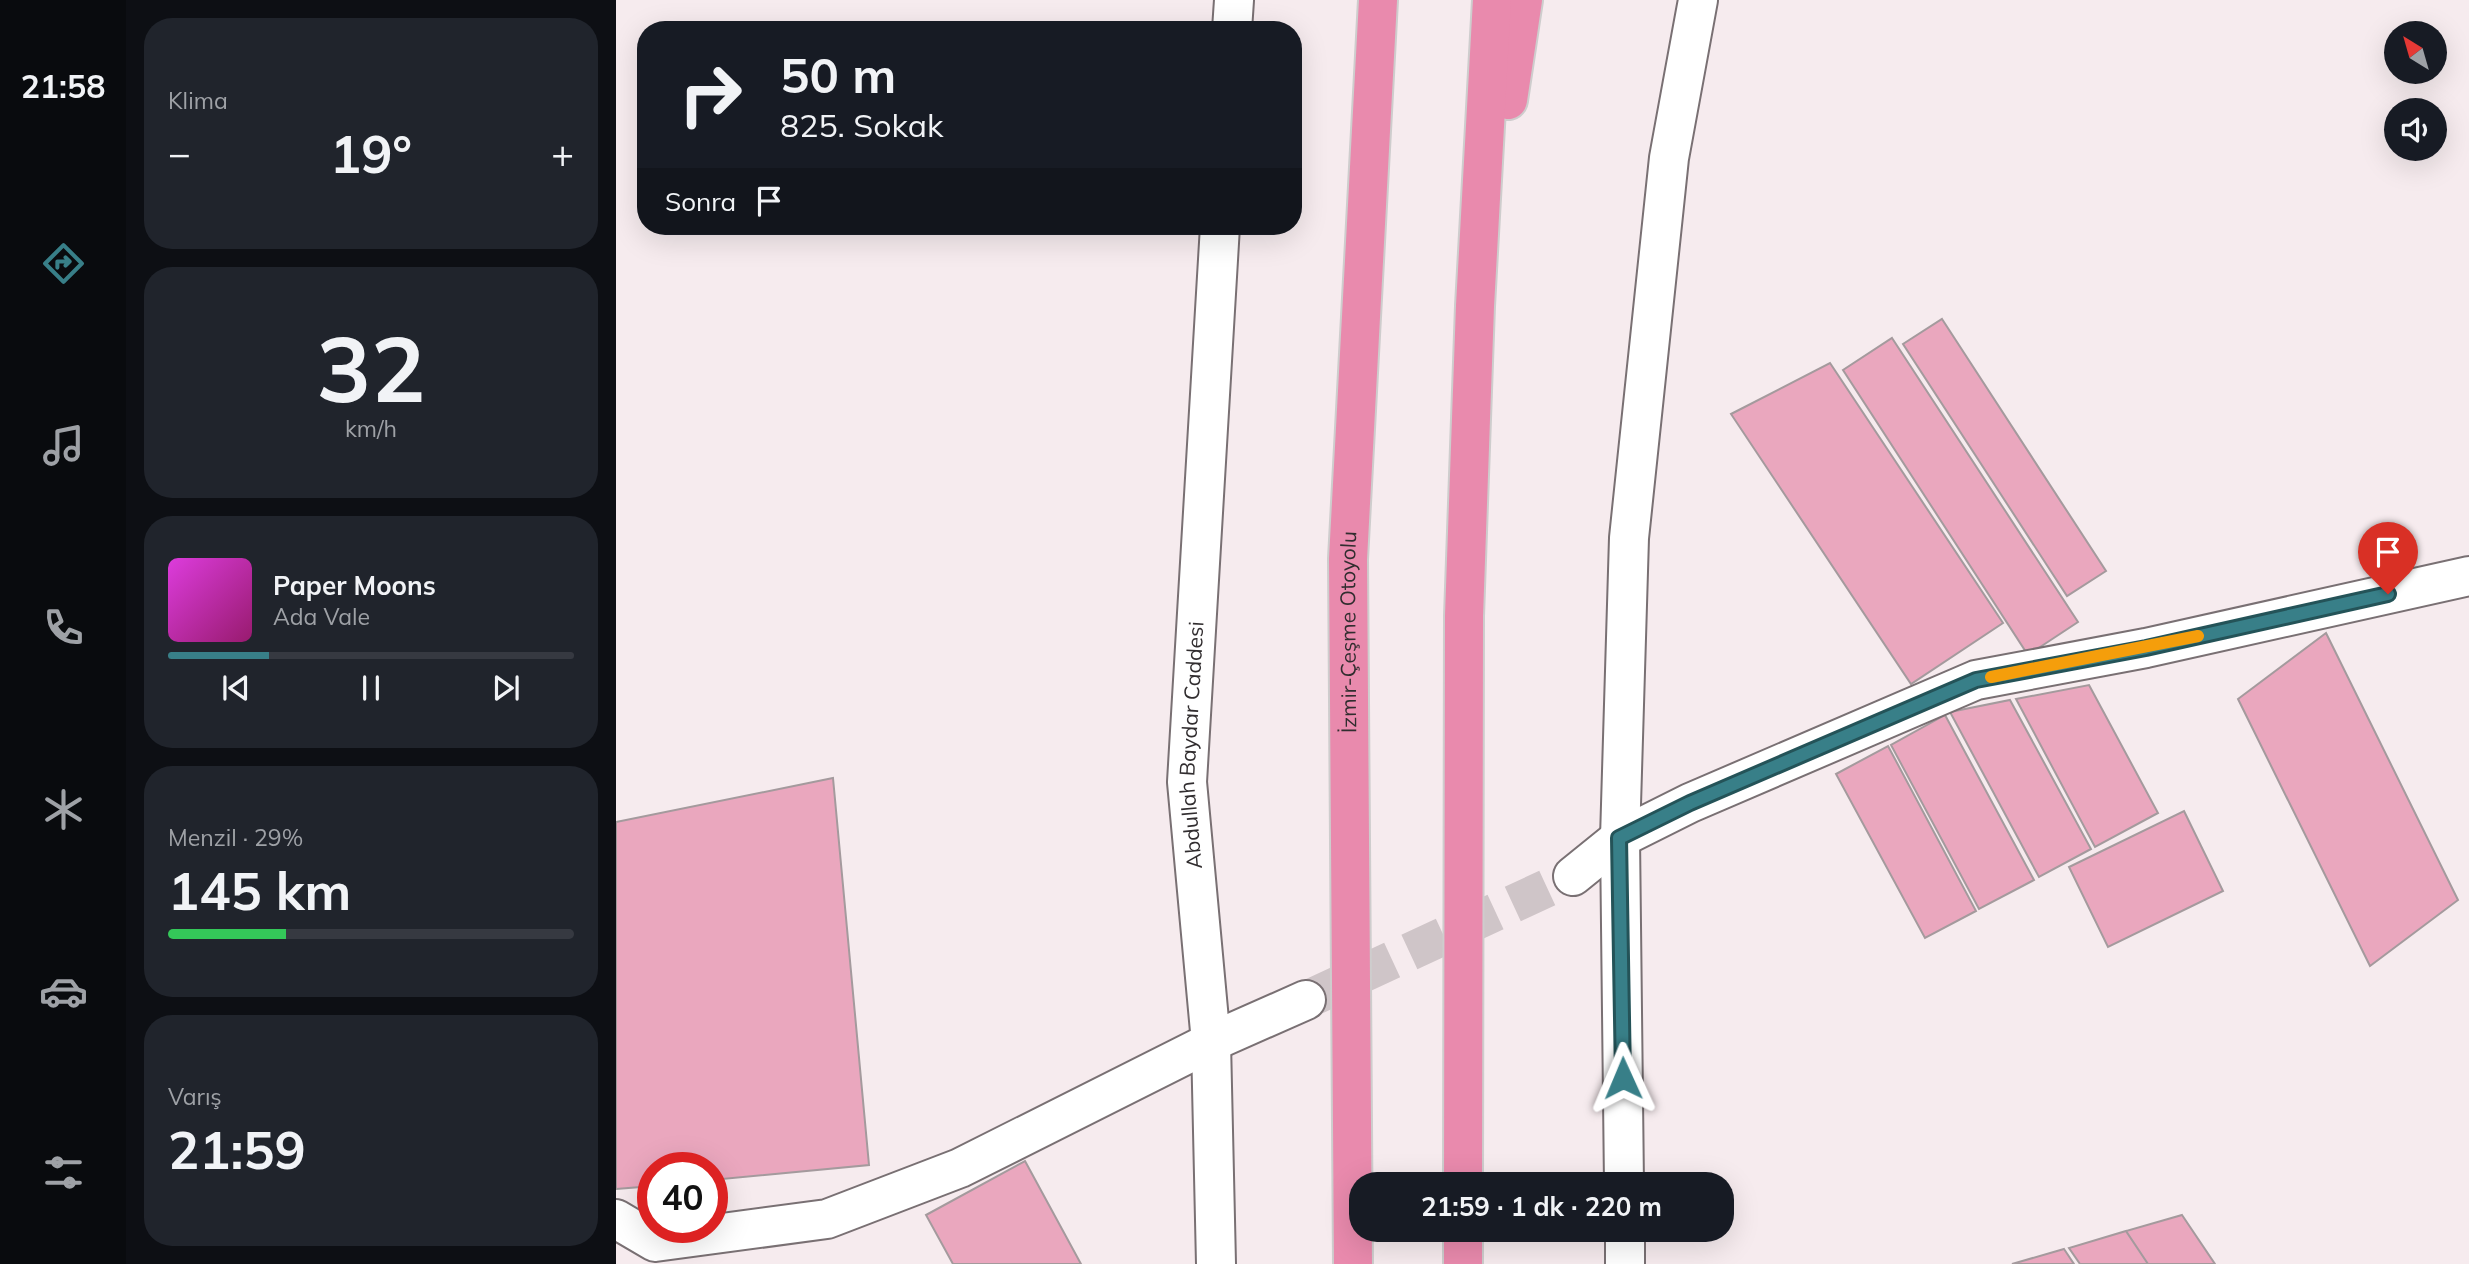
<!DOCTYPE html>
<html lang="tr">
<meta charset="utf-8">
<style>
:root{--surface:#171b24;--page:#20242c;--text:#f1f3f6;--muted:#9ea1a6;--line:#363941;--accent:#387f88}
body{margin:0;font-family:Mulish,sans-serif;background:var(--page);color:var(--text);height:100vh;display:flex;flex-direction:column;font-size:26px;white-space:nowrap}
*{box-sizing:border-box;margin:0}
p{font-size:23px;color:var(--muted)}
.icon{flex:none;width:38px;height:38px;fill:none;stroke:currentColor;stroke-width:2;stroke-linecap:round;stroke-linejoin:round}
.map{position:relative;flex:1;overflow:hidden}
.details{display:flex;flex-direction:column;gap:18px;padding:18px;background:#0d0f14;width:490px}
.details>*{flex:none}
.banner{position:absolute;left:21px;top:21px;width:665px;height:214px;border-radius:28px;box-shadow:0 7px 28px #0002;background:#171b24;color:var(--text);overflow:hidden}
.needle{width:46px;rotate:323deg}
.tools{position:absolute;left:1768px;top:21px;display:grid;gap:14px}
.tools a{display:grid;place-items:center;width:63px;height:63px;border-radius:50%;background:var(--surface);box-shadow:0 7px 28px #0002;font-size:35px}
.speed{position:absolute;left:21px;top:1152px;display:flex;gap:14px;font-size:35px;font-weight:700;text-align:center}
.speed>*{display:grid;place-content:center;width:91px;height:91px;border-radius:50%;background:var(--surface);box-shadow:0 7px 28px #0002;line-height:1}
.speed .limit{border:10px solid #d22;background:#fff;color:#111}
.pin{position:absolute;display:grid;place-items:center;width:60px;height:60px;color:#fff;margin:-72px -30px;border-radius:50% 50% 50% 0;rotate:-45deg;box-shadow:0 0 7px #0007}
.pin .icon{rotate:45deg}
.me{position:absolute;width:77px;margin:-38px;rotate:359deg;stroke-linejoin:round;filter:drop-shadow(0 0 5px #0008)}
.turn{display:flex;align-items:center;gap:24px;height:147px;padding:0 28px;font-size:32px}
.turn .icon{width:91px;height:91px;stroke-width:2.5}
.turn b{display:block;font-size:49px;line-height:60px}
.then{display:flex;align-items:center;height:66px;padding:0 28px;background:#0003;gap:14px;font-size:26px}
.big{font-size:52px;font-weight:700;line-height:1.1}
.details .card{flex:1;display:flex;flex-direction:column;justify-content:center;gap:10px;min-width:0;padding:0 24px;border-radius:28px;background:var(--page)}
.details .dial{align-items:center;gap:0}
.dial b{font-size:91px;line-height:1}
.song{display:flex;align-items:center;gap:21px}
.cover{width:84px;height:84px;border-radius:10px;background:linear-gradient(135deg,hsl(300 70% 55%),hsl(320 70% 35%))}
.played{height:7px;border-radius:4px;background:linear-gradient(90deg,var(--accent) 25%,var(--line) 25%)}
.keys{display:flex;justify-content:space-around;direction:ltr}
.heat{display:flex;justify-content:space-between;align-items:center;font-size:38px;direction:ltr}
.charge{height:10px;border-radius:5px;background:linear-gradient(90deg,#34c759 29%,var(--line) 0)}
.trip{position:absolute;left:733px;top:1172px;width:385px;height:70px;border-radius:28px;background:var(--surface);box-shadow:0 7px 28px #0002;font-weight:700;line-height:70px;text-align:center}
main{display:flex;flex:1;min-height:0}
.tab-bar{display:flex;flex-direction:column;width:126px;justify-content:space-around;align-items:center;background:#090b0e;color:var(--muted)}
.tab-bar .icon{width:49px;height:49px}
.tab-bar .on{color:var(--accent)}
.tab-bar b{font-size:32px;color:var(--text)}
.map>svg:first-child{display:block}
</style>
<main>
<nav class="tab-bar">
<b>21:58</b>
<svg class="icon on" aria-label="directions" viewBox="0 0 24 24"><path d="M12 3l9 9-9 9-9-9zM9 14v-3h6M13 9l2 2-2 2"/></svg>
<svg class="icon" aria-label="music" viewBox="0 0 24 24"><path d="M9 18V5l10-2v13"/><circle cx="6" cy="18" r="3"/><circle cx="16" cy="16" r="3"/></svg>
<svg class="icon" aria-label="phone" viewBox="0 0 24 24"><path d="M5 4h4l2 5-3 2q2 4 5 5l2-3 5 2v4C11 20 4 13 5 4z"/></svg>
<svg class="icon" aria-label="climate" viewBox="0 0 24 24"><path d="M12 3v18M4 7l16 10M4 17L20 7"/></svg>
<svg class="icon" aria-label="car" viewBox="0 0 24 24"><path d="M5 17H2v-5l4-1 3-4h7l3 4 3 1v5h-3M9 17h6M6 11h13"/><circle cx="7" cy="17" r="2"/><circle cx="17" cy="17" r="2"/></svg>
<svg class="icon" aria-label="filters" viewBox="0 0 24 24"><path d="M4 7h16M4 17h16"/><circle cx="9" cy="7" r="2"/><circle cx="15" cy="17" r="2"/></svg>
</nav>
<section class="details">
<div class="card"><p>Klima</p>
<div class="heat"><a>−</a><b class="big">19°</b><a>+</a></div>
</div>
<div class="card dial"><b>32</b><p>km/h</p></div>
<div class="card">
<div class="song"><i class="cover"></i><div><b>Paper Moons</b><p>Ada Vale</p></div></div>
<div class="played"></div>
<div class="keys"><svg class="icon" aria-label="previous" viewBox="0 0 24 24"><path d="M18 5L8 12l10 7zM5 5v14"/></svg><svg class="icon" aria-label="pause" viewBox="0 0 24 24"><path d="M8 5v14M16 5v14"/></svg><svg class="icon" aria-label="next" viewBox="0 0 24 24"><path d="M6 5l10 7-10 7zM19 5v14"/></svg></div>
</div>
<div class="card"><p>Menzil · 29%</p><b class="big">145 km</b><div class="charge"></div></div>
<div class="card"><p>Varış</p><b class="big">21:59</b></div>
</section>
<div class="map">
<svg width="1853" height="1264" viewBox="0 0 1853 1264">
<rect width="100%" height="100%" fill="#f6ebee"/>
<!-- building -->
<path fill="#eaa7be" stroke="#a49a9d" stroke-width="2" d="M1326,319l164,252 -39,25 -164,-252z
M1276,338l186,284 -50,33 -185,-285z
M1214,363l173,260 -92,61 -180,-270z
M1710,633l132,267 -88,66 -132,-267z
M1473,685l69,128 -63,34 -79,-148z
M1394,700l81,149 -52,28 -89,-165z
M1329,715l89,165 -55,29 -88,-164z
M1272,746l88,165 -51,27 -89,-164z
M217,778l36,387 -157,15v-13h-59v19l-37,3v-367z
M1568,811l39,80 -115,56 -39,-80z
M409,1161l56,103h-128l-27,-49z
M1566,1215l33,49h-67l-22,-33z
M1510,1231l22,33h-68l-11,-16z
M1448,1249l10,15h-62z"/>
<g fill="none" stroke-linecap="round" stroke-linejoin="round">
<!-- minor-tunnel -->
<path stroke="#cfc5c8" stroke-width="38" stroke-dasharray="38 19" stroke-linecap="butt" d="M690,1000l267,-124"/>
<defs>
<g id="minor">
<path d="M616,30l2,-30"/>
<path d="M957,876l47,-38 70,-35 286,-123 170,-32 323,-72"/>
<path d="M1008,1185l-4,-347 9,-300 40,-380 29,-158"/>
<path d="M0,1219l39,23 172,-23 133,-51 251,-126 95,-42"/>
<path d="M1009,1230v34"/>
<path id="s1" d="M600,1264l-5,-222 -24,-260 33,-556"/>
</g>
<g id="highway">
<path d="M892,100l15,-100"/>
<path d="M847,1185l1,-569 11,-310 17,-306"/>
<path d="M847,1230v34"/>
<path id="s2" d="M737,1264l-5,-705 30,-559"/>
</g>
</defs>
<!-- minor casing -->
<use href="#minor" stroke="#797073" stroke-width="42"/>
<!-- highway casing -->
<use href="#highway" stroke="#cecdcd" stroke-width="42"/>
<!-- minor -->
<use href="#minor" stroke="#fff" stroke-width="38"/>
<!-- highway -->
<use href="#highway" stroke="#e98aad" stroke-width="38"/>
</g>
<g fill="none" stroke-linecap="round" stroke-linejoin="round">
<defs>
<path id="route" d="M1007,1078l-4,-240 71,-35 286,-123 170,-32 242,-54"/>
</defs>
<!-- route casing -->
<use href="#route" stroke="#245358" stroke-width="18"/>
<!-- route -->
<use href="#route" stroke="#387f88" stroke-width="12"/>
<!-- slow -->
<path stroke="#f59e0b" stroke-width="12" d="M1375,677l207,-41"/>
</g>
<g text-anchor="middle" stroke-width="7" stroke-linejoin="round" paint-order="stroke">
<!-- street labels -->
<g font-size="21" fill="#312d2f" stroke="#f6ebee">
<text dy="7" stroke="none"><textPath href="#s2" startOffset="632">İzmir-Çeşme Otoyolu</textPath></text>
<text dy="7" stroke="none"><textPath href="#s1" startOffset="520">Abdullah Baydar Caddesi</textPath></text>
</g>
</g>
</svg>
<div class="tools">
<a><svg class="needle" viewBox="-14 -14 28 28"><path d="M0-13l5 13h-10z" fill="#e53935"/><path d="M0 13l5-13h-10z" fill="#9ea1a6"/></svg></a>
<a><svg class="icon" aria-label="sound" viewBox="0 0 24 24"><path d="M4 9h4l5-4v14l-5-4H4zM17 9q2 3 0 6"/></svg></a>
</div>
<div class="speed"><div class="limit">40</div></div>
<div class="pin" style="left:1772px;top:594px;background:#d93025"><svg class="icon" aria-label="arrive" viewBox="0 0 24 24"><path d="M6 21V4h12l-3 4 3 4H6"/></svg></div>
<svg class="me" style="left:1007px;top:1078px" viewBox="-20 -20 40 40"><path d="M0-17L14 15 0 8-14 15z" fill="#387f88" stroke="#fff" stroke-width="4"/></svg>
<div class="trip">21:59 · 1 dk · 220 m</div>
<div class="banner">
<div class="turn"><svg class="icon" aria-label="right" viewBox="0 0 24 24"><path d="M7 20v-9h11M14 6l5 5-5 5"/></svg><div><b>50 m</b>825. Sokak</div></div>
<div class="then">Sonra<svg class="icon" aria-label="arrive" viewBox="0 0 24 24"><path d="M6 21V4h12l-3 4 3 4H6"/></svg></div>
</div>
</div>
</main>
